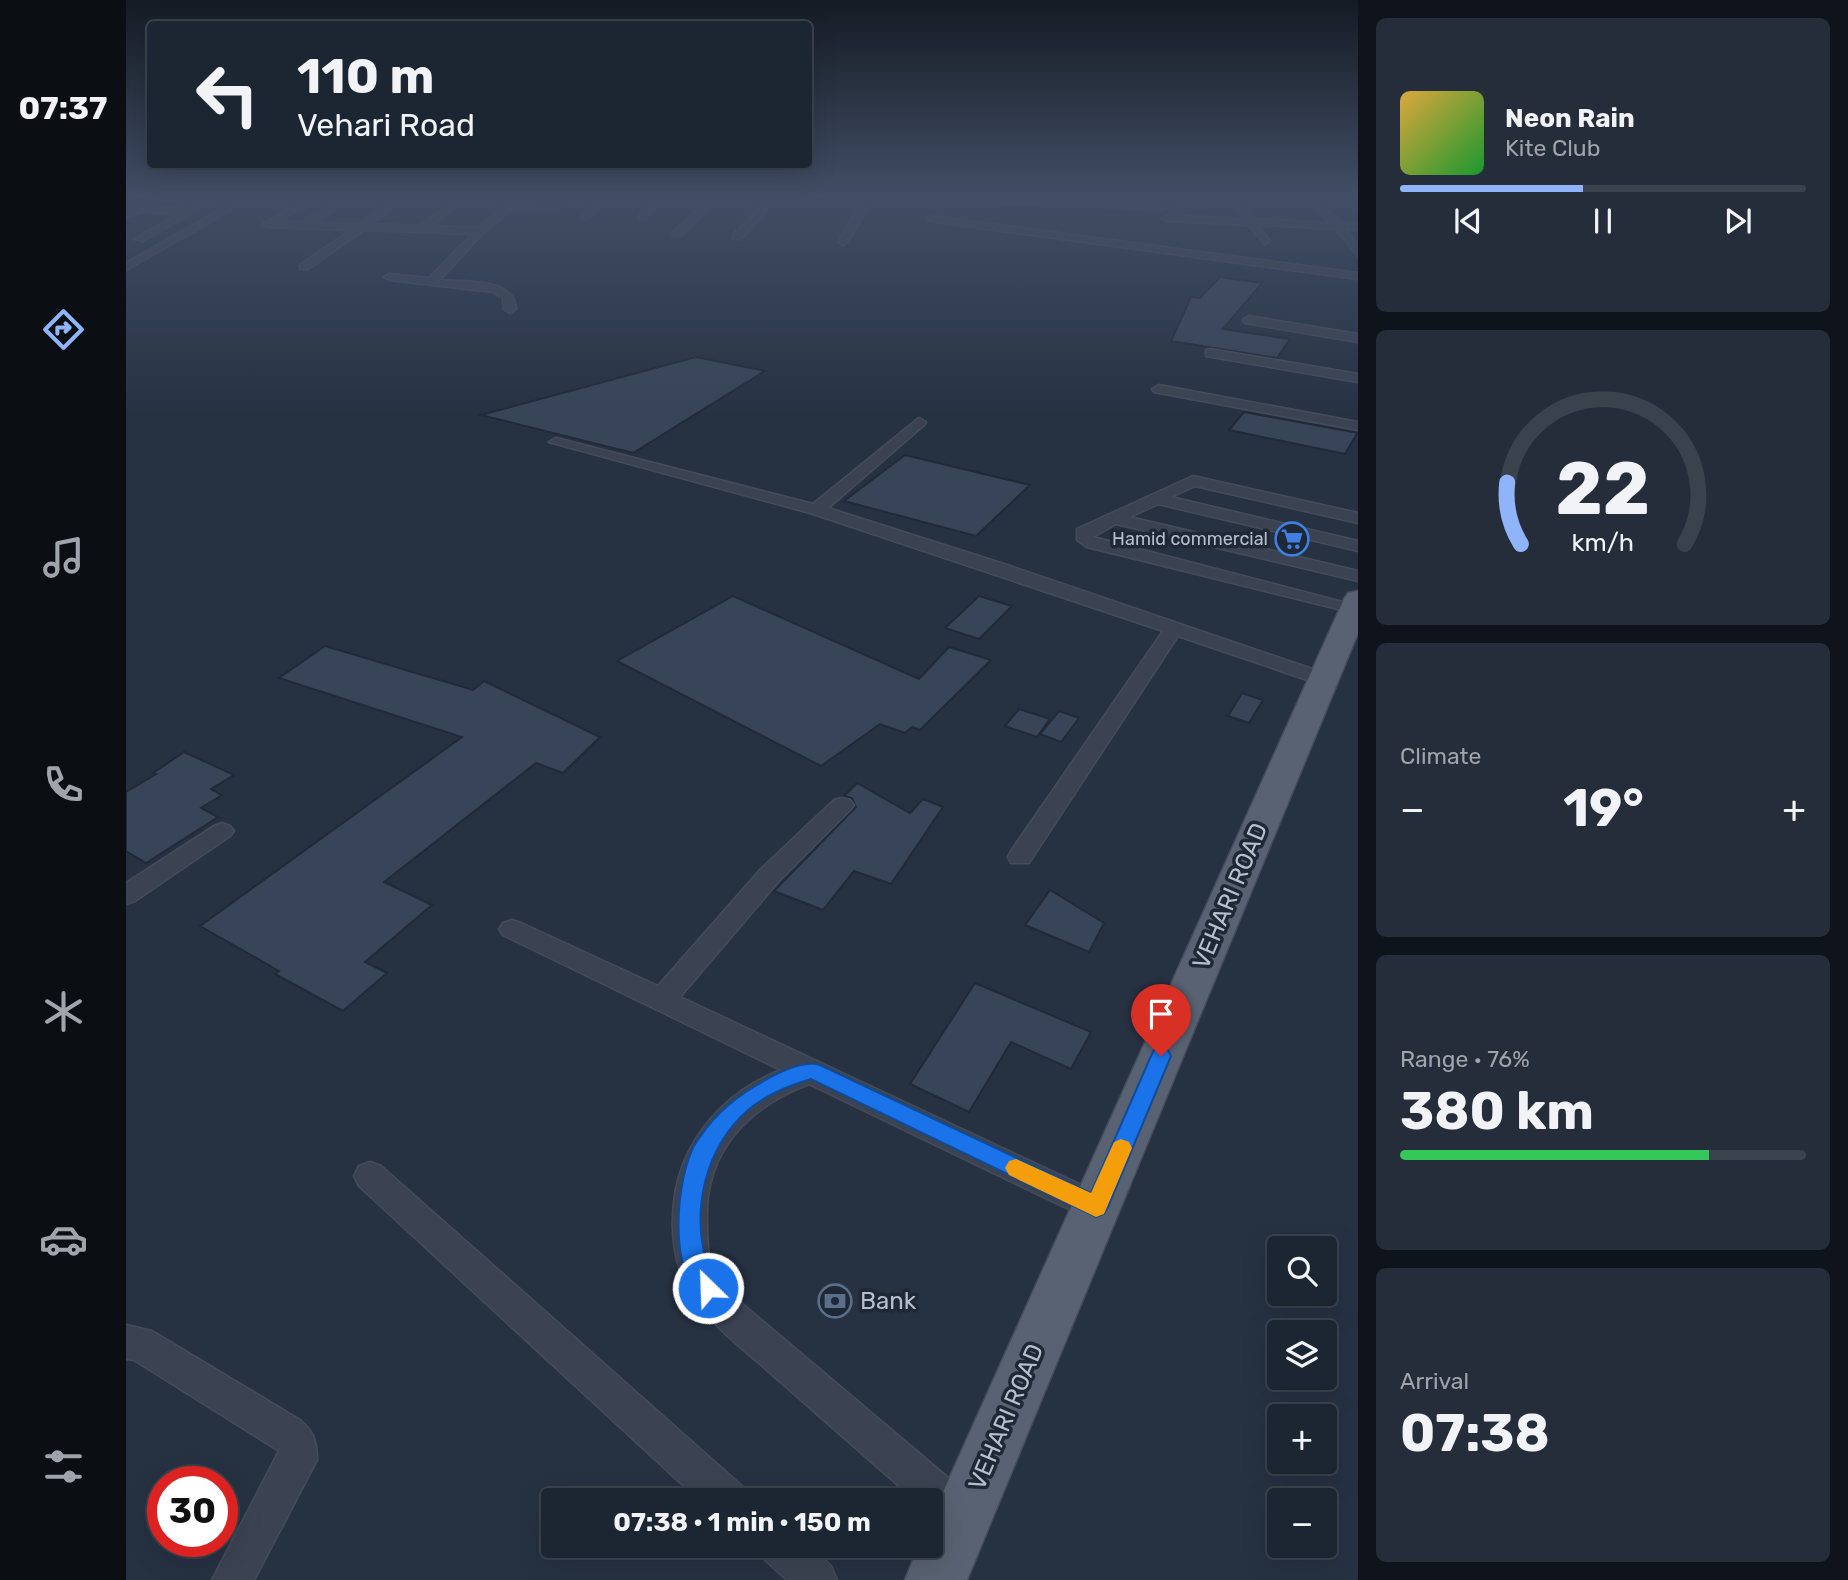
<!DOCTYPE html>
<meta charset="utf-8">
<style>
:root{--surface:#1c2532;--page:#252d3a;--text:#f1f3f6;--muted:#a0a5ac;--line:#3a424d;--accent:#90b4f9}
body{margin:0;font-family:Rubik,sans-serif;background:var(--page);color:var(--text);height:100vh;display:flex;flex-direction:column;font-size:26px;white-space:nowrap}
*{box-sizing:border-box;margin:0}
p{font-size:23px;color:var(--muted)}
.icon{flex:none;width:38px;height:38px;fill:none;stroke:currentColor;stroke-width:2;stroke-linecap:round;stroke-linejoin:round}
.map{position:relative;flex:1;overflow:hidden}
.details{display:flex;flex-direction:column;gap:18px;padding:18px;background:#0f141c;width:490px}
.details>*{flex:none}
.banner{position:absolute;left:21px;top:21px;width:665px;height:147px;border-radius:7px;box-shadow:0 7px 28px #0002,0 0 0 2px var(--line);background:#1c2532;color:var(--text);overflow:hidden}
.tools{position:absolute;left:1141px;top:1236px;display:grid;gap:14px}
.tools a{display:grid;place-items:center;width:70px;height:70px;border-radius:7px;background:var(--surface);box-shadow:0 7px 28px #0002,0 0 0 2px var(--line);font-size:35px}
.speed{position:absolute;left:21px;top:1466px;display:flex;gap:14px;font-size:35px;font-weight:700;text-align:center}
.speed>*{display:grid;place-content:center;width:91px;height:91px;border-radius:50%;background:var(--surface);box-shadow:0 7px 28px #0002,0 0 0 2px var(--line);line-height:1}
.speed .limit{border:10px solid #d22;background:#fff;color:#111}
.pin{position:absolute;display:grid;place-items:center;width:60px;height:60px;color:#fff;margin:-72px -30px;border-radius:50% 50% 50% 0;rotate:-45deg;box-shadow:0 0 7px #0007}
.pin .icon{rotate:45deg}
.me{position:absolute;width:77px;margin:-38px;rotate:336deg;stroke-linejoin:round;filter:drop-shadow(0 0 5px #0008)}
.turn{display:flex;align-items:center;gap:24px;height:147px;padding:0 35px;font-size:32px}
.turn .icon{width:91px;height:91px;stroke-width:2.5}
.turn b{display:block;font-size:49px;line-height:60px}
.big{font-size:52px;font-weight:700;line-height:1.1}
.details .tile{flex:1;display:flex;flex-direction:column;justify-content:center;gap:10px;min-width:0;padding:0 24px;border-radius:10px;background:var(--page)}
.details .dial{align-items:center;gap:0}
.dial svg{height:182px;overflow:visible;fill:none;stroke:var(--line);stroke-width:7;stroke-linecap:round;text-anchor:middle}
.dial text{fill:var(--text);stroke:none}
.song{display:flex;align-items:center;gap:21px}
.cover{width:84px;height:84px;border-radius:10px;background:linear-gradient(135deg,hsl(40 70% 55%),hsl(130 70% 35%))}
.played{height:7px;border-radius:4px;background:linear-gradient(90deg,var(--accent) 45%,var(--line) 45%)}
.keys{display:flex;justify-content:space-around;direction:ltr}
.heat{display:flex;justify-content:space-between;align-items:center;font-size:38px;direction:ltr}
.charge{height:10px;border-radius:5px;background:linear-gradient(90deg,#34c759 76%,var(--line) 0)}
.trip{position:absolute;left:415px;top:1488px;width:402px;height:70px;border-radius:7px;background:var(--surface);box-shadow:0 7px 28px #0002,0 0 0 2px var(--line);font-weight:700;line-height:70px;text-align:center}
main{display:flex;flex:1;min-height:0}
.tabs{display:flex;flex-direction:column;width:126px;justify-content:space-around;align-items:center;background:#0b0f14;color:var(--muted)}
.tabs .icon{width:49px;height:49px}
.tabs .active{color:var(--accent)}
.tabs b{font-size:32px;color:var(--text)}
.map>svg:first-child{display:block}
</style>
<main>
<nav class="tabs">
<b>07:37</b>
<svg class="icon active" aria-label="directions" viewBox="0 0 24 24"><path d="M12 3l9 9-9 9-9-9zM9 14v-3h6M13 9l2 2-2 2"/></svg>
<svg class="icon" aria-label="music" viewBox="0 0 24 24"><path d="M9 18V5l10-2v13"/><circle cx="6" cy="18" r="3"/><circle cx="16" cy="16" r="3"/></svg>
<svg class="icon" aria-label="phone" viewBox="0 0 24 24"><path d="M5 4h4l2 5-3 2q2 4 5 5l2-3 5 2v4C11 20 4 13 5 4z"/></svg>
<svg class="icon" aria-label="climate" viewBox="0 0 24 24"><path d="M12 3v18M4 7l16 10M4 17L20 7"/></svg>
<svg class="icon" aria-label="car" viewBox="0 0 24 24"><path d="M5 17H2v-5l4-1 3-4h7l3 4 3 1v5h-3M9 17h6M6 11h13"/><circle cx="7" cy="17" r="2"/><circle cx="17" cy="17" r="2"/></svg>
<svg class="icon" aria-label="filters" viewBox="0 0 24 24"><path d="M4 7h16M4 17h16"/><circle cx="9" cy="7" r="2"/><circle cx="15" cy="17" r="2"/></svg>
</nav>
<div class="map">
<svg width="1232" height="1580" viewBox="0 0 1232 1580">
<rect width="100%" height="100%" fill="#263142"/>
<!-- building -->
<path fill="#384558" stroke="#212a39" stroke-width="2" d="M1094,277l42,6 -39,46 67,10 -13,19 -106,-17 20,-44 9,1z
M570,357l69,14 -132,82 -152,-38z
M1118,412l114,21v-1l-13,22 -116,-24z
M779,455l125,30 -54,51 -132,-35z
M607,596l186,83 30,-32 42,13 -71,70 -8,-3 -7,6 -25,-9 -59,42 -204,-105z
M853,596l33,10 -33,33 -34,-11z
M199,646l148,44 11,-9 116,56 -37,36 -27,-10 -152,119 48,23 -67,57 22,11 -44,38 -68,-37 4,-3 -79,-45 262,-189 -183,-59z
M1116,693l21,7 -14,23 -21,-7z
M893,709l31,10 -13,18 -32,-11z
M933,711l20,7 -18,24 -21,-8z
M58,752l50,23 -23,14 11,6 -21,13 17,9 -72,46 -20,-12v-59l30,-18 -3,-1z
M731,783l53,30 13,-14 20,8 -52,77 -37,-13 -31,39 -49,-19 82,-84 -4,-9 -8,-2z
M924,890l54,33 -15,29 -64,-27z
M849,983l116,49 -20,37 -60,-27 -42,70 -59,-28z"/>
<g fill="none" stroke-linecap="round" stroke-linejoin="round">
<defs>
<path id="minor" d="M89,194h11l-83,47 -9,-2 43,-24 -31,-4 -20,6v-6l20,-6 39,5z
M122,194h11l-133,76v-7z
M187,194h11l-45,27 22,1 48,-28h11l-46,29 45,1 44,-30h10l-41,30 47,2 45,-32h10l-43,32 47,2 42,-34h10l-10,9 40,4 -5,3 -42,-1 -30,24 -43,47c23,2 75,-3 76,29l-6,4 -6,-4 -1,-11 -10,-6 -104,-12 -5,-3 5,-3 40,4 43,-44 -108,-4 -56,39h-8v-4l51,-35 -83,-3 -5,-3z
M479,194h10l-27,25h-6v-4z
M537,194h10l-28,25h-6v-4z
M589,194h10l-44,42h-8v-4z
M647,194h9l-41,45h-8v-4z
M723,194l314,10 5,3 -5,3 -290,-12 -25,44 -5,3 -5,-3 26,-45z
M1100,194h9l19,25 76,4 -28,-29h10l30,29 16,1v6l-12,-1 12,17v10l-22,-27 -78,-4 12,16 -5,3 -17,-19 -82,-4 -5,-3 5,-3 78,4z
M805,216l427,57v6l-430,-58z
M1123,316l109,18v8l-113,-19 -2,-3z
M1084,349l148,25v8l-152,-26v-6z
M1033,385l199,37v8l-204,-38 -2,-3z
M793,418l7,4 -2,3 -96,83 179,57 323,110 3,4 -3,4h-14l-138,-47 -149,227h-18l-3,-6 3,-6 152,-220 -353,-118 -261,-71 7,-4 257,66z
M1067,476l165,37v10l-163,-37 -24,11 187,44v10l-200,-47 -28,13 228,54v10l-242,-57 -23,13 265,69v8l-271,-67 -10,-7v-11z
M716,798l8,2 4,5 -4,5 -72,72 -98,115 427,200 5,10 -5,10 -11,4 -11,-4 -276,-133c-61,23 -105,68 -102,137 0,13 0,30 4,43 5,12 15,22 22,32l245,207 6,14 -6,14 -14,6 -14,-6 -19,-17v-14h-16c-47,-41 -93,-82 -140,-123 -31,-28 -68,-53 -88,-91 -19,-36 -18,-87 -3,-124 18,-43 53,-75 97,-92l-278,-135 -4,-6 4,-6 9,-3 9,3 137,63 102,-116 74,-70z
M96,823l8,3 4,5 -4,5 -95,65 -9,3v-21l88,-57z
M244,1162l11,4 361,320 5,14h-48l-340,-314 -5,-10 5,-10z
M0,1325l26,6 148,89c14,12 17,22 17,40l-63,120h-42l67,-129 -145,-91 -8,-1z
M632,1545h51l22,21 6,14h-50l-23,-21z"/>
<path id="primary" d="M1232,591v42l-391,947h-62l14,-35h12v-26l413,-920 4,-6z"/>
</defs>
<!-- minor casing -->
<use href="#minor" stroke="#444c5b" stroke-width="3"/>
<!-- primary casing -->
<use href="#primary" stroke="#444c5b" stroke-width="3"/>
<!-- minor -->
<use href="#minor" fill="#3b4352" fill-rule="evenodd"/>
<!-- primary -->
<use href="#primary" fill="#596272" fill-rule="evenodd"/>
</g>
<!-- sky -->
<linearGradient id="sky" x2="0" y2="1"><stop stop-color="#151b24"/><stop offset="0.47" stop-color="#414e65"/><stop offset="1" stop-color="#414e65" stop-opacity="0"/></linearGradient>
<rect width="1232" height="416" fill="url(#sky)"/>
<!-- route -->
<path fill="#1a73e8" stroke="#114b97" stroke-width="2" d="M1035,1048l7,2 3,6 -63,151 -4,7 -8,3 -285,-138c-20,6 -47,17 -63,31 -43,38 -57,100 -41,154 3,8 10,16 13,24l-3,8 -9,3c-43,-17 -32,-127 -11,-158 20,-30 41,-46 72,-63 13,-7 36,-18 51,-13l271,128 60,-137 3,-6z"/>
<!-- slow -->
<path fill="#f59e0b" d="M995,1139l8,3 3,6 -28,66 -8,3 -87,-42 -4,-7 4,-7 7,-2 75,34 23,-51z"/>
<!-- icons -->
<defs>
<symbol id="supermarket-ring" viewBox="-11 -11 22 22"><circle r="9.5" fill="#1f2837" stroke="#3f7fe0" stroke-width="1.5"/><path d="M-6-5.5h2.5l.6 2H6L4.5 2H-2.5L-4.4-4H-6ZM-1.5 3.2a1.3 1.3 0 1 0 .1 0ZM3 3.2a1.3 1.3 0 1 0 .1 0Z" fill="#3f7fe0"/></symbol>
<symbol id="bank-ring" viewBox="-11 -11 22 22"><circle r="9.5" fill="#1f2837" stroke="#5c6f8a" stroke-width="1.5"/><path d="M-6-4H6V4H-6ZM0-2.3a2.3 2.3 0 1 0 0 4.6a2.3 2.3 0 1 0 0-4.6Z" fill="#5c6f8a"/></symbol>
</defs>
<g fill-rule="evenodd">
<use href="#supermarket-ring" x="1147" y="520" width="38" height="38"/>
<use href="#bank-ring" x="690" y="1282" width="38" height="38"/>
</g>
<g text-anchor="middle" stroke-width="7" stroke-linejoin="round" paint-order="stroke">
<!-- far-poi labels -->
<g font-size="18" fill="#b8bfcc" stroke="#1f2837" text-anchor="end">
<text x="1142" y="545">Hamid commercial</text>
</g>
<!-- near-street labels -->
<g font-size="24" fill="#b8bfcc" stroke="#1f2837">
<text transform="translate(1104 896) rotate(-67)" y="8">VEHARI ROAD</text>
<text transform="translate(880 1417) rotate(-67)" y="8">VEHARI ROAD</text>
</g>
<!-- near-poi labels -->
<g font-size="24" fill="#b8bfcc" stroke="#1f2837" text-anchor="start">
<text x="734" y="1309">Bank</text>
</g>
</g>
</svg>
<div class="tools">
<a><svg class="icon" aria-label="search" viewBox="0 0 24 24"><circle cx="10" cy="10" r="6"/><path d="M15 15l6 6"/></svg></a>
<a><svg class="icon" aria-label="layers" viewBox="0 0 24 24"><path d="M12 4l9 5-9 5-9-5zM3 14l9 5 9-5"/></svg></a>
<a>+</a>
<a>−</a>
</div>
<div class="speed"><div class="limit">30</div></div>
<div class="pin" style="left:1035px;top:1056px;background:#d93025"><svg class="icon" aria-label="arrive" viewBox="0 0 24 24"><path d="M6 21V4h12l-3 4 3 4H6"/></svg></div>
<svg class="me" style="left:582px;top:1288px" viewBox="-20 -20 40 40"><circle r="17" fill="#1a73e8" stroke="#fff" stroke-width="3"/><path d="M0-11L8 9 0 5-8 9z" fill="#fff"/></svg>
<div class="trip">07:38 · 1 min · 150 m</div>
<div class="banner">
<div class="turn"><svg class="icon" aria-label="left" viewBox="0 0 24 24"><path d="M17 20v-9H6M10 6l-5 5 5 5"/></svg><div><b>110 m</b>Vehari Road</div></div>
</div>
</div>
<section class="details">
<div class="tile">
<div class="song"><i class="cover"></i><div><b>Neon Rain</b><p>Kite Club</p></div></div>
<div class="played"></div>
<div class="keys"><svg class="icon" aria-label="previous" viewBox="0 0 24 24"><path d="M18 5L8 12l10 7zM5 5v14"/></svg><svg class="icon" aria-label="pause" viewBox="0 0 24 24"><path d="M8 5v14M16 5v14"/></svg><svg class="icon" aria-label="next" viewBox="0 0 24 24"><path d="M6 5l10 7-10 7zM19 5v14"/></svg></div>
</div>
<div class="tile dial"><svg viewBox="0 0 100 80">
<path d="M14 69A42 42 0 1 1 86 69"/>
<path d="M14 69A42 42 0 0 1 8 42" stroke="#90b4f9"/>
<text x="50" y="56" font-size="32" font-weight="700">22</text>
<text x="50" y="72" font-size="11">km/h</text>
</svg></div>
<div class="tile"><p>Climate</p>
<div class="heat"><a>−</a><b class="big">19°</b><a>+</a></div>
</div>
<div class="tile"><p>Range · 76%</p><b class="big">380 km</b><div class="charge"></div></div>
<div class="tile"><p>Arrival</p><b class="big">07:38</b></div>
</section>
</main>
